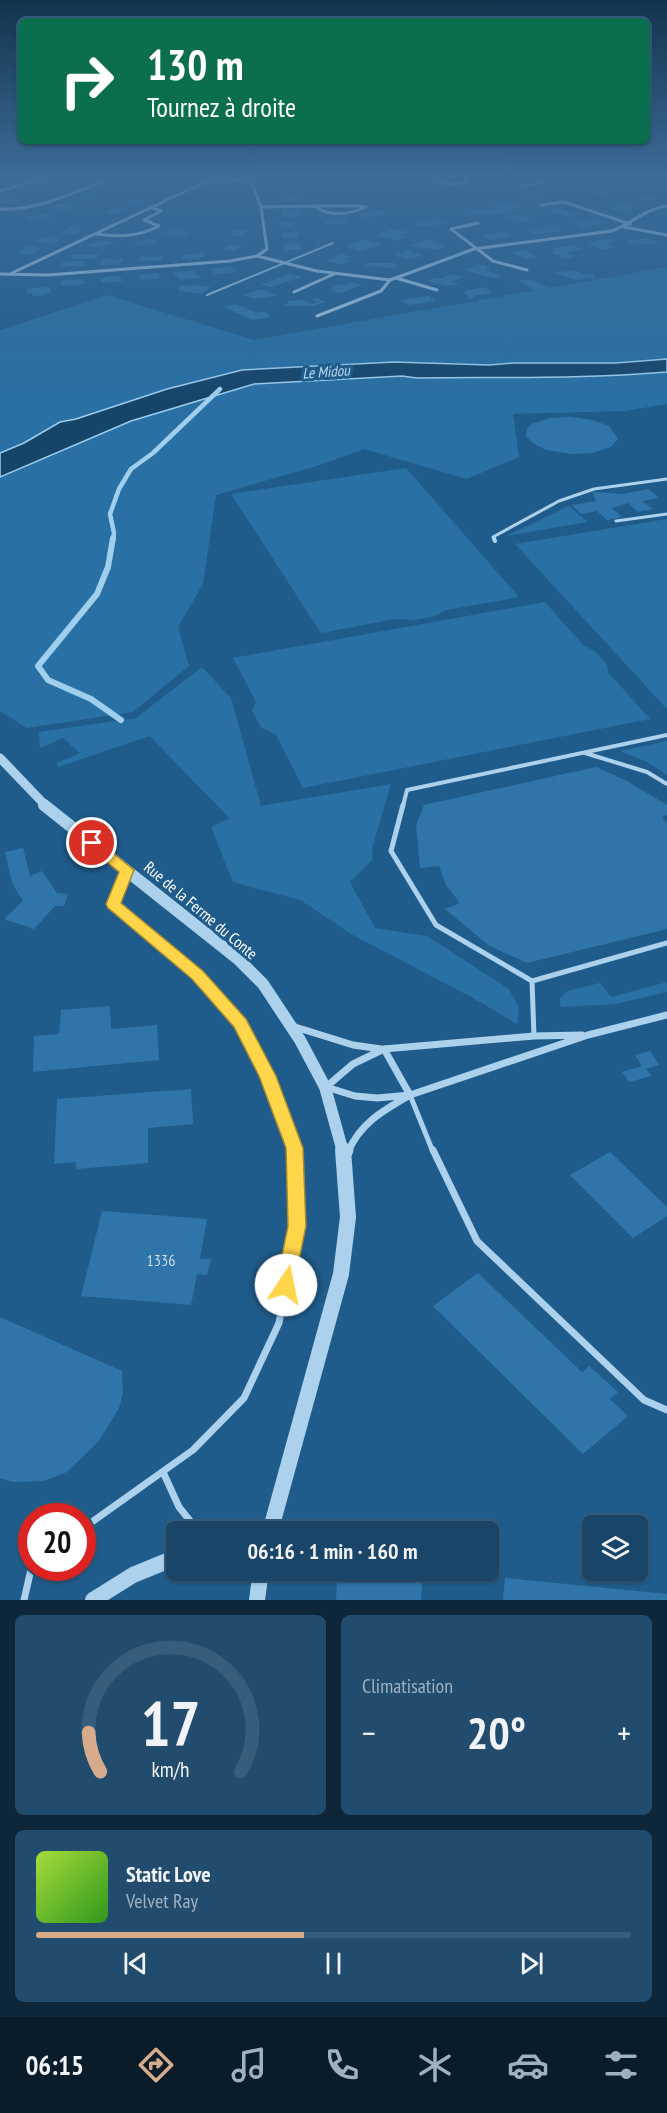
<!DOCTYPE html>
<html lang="fr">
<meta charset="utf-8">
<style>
:root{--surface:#184568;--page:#214c6e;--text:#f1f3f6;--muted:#9fb1c0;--line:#365d7c;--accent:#d6ab8b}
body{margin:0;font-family:"PT Sans Narrow",sans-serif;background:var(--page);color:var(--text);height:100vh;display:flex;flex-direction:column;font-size:22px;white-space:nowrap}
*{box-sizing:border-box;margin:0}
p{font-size:20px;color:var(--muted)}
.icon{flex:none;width:33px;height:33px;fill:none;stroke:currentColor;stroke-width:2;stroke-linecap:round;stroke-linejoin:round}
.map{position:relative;height:1600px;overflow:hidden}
.side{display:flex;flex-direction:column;gap:15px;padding:15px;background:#0d2639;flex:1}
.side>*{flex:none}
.banner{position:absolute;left:18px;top:18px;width:632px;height:126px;border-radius:9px;box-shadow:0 2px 4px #0004,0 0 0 2px var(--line);background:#0b6e4f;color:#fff;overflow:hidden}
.tools{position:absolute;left:582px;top:1515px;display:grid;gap:12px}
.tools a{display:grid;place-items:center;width:66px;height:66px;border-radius:9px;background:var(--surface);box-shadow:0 2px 4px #0004,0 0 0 2px var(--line);font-size:30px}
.speed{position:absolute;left:18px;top:1503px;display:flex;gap:12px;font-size:30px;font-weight:700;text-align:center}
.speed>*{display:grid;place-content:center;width:78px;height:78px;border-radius:50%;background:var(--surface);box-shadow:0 2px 4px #0004,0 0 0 2px var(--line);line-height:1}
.speed .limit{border:9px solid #d22;background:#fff;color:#111}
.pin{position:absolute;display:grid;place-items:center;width:51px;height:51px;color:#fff;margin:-26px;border:3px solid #fff;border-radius:50%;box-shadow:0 2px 6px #0007}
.me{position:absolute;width:66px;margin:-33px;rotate:11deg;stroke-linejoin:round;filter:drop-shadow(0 0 4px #0008)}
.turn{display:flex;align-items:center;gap:21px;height:126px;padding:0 30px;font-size:27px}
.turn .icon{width:78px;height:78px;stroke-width:2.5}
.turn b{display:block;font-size:42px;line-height:51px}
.big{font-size:45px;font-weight:600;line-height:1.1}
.side .card{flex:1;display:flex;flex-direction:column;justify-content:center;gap:9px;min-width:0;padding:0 21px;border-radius:9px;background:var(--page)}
.side .dial{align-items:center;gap:0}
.dial svg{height:156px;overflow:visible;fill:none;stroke:var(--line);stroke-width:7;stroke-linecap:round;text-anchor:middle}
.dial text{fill:var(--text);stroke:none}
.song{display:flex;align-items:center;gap:18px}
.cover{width:72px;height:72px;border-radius:9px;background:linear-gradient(135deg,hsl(80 70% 55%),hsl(110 70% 35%))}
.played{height:6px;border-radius:3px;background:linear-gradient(90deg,var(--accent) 45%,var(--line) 45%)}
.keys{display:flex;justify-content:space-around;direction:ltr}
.heat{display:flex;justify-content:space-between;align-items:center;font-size:33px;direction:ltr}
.side .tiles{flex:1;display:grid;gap:15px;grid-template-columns:1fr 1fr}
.card:last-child{grid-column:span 2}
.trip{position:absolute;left:166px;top:1521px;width:333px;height:60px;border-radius:9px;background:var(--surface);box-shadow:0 2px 4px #0004,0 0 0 2px var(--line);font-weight:600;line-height:60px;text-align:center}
.menu{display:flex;height:96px;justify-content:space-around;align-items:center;background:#0a1c2a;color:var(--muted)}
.menu .icon{width:42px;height:42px}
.menu .selected{color:var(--accent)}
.menu b{font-size:27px;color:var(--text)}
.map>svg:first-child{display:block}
</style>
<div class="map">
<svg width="667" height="1600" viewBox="0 0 667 1600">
<rect width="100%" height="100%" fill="#205c8b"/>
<!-- green -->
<path fill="#2970a4" d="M667,267v137l-42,7 -112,3 6,43 -52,22 -103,-30 -47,17 -101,29 -13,89 -25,43 11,39 -56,46 -106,16 -27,-17v-381l107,-35 147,45z
M406,468l113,129 -72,13 -12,6 -20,4 -20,-1 -74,14 -90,-139z
M569,506l19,16 -82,14z
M667,519v190l-152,-165z
M545,602l38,43 12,6 12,13 1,8 42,47 -347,69 -27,-53 -15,-8 -9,-16 4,-9 -23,-44z
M202,667l29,31 30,108 130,-22 -19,65 1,10 -23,23 25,46 52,8 82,53 10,19 -2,16 -44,-26 -120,-63 -53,-35 -67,-18 -22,-55 18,-9 -79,-82 -92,31 -1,-4 23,-10 -17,-15 -23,10 -1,-16 97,-14z
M667,741v34l-20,-13 -27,-11z
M667,982v10l-51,12 -54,3 -2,-2v-7l7,-7 33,-8 11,14z"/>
<!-- water -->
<path fill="#16456a" stroke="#a0ceed" stroke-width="1.5" d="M667,359v13c-83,7 -167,5 -250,6l-15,-2 -148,8 -123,37 -131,56v-24l24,-10 36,-21 16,-3 91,-30 75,-19 152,-8 95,3 24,-2h103z"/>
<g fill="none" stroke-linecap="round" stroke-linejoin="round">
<!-- stream-far1 -->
<path stroke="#a0ceed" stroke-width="4.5" d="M113,540l1,-7 -4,-19 9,-25 12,-20 22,-16 67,-64"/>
<!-- stream -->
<path stroke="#a0ceed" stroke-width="6" d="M113,538l-5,29 -11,27 -59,72 10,14 43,19 30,21"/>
</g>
<!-- building -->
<path fill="#2f75a9" d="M78,176h5l10,2 -14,4 -12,-3z
M310,178l28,1 1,2 -18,2 -10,-1z
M50,182h7l8,2 -16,4 -10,-3z
M218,183l18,1 -4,5 -19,-2z
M560,183l12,4 -1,5 -13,2 -5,-2 4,-1h-4v-2l-7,-3z
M598,188l14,2 -4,3 4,1 -5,3 -16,-4z
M87,194l13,2 -11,5 -14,-3z
M539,194l8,3 -17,3 -9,-3z
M637,195h13l9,5h-18z
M8,197l3,1 9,2 -13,4 -7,-1v-4z
M299,197l1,3 -4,2h-15l-1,-4z
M132,199l13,2 -10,5 -15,-3z
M508,202l13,4 -9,2 5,3 -25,4 -6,-2 -20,4 -5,-2 10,-2 -10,-4 11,-3 9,4h21l-15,-5z
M618,203l13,2 -4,3 6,1 -4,4 -18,-4z
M59,204h7l10,2 -10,6 -17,-4z
M115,208l12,2 -11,5 -12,-2z
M560,208l11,5 7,1 -13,2 -20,-5z
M281,209h17l5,6 -20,2z
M378,210l9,4 -22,4 -9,-4z
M45,213l7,4 -19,3 -6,-3z
M522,214l10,7 -12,1 -15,-6z
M345,219l1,5h-21v-4z
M434,219l15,3 -21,5 -14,-3z
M597,220l7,3 -22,5 -9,-6z
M279,222h14l2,5 -15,1z
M71,226l6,1 8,2 -11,5 -12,-2z
M555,226l8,5 -29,3 -8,-4z
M176,228l12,2 -5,2 6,2 -7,3 -19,-4z
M391,229h5l13,3 -10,4 6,1 -9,4 -19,-6z
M233,230h14l-2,6h-14z
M298,231l1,7h-17v-5z
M505,232l7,4 -22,4 -7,-5z
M50,236l11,2 -4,1 4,1 -9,4 -17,-3z
M610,238l6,3 -10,2 9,4 -15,3 -12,-8z
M648,238l13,5 -28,2 -9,-4z
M153,239l5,4 -19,3 -7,-4z
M99,240l14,3 -14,5 -12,-2z
M363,240l12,3 7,1 -23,8 -13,-6z
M426,240l10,2 -3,1 13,3 -8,4 -28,-4z
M289,243h11l1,7h-16l-1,-5h5z
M230,244l13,2 -10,5 -12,-1z
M575,245l7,4 -15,3 -1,2 9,1 -3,3h-12l3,-2 -13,-2 4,-3 -2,-3z
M28,246l14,3 -13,6 -12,-2z
M407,250l7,2h-2l11,3 -13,5 -14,-5z
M525,250l12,8 -11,1 -16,-7z
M203,253l1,4h-5l1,2 -17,1 -1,-5z
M99,254l-4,5h-22l-1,-4z
M342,254l11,3 -7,3 5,1 -9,4 -15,-4z
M141,256l15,1 7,-1 -3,5h-21z
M103,259l15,1 6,-1 -3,4 -6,2h-15z
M85,261l-1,5h-23l1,-4z
M368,263h28l1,5 -34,-2z
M477,264l14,3 -6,3 17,6 -10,2 -28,-8z
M227,267h5l5,5 -22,2 -4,-5z
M193,270l8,8 -21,2 -7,-7z
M574,270l10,5 7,-1 5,3 -21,3 -21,-7z
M157,273l5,5 -20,2 -4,-5z
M290,274l12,3 -31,10 -11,-2z
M451,274l12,3 -11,5 8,2 -12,2 -21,-5 6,-3 7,1z
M114,276l6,1 3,4 -21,2 -3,-5z
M81,279l4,5 -22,2 -4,-5z
M528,279l9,3 11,6 -14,2 -16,-9z
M351,282l12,3 -22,8 -12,-3 10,-6 5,1z
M195,285l16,2 -9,7 -23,-3v-5z
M51,287v6h-7v2l-12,1v-3h-4l-1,-5z
M484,287l9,6 -21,3 3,2 -6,1 -3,-2h4l-7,-5z
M258,290h6l14,5 -23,4 -13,-4z
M428,296l8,5 -28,4 -8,-5z
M316,298l10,4 -13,4h-29l5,-5 15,-1 8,4 6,-2 -6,-2z
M236,304l21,9 5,-2 7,3 1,3 -18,3 -29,-13z
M570,417l22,3 17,6 9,13 -7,8 -19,6 -20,1 -26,-4 -13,-7 -7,-7 1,-7 5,-5 18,-6z
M648,489l11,9 -17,3 11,8 -15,3 -10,-9 -16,5 10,9 -15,3 -10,-9 -16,3 -9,-9 24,-4 -4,-9 31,2z
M596,767l31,14 40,24v10l-5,2 5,6v106l-140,34 -39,-18 -43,-36 15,-6 -14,-18 -7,-19 -19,2 -4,-43 8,-20z
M23,848l7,28 12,-5 15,22 11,1 -4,12h-9l-21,23 -30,-10 19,-18 -11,-18 -7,-31z
M110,1006l1,23 46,-4 2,35 -126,12 1,-36 25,-2 2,-24z
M650,1051l9,14 -13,4 6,7 -23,6 -7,-10 20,-6 -7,-11z
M191,1089l2,35 -45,4v35l-72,6v-7l-22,2 3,-65z
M610,1152l57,55v9l-34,22 -63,-63z
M102,1211l105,8 -7,40h11l-4,16 -10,-1 -6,31 -110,-9z
M478,1273l104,99 7,-6 29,26 -8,7 18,17 -45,38 -150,-148z
M0,1317l122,54 1,22 -4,15 -20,33 -32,31 -23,9 -31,1 -13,-4z
M338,1570h85l-2,30h-85z
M505,1578l162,16v6h-164z"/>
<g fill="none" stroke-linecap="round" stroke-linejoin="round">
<!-- service-far4 -->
<path stroke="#acd1ec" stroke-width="2" d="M519,187l27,-6 9,-5
M207,295l126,-52"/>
<!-- service-far3 -->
<path stroke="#acd1ec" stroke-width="3" d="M616,521l51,-7
M494,540l-1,-3 66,-36 35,-12 73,-10"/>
<!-- service-far2 -->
<path stroke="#acd1ec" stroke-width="4" d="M494,538l1,3
M585,753l62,19 20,12
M403,806l4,-16 260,-55"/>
<!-- service-far1 -->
<path stroke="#acd1ec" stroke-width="5" d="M403,805l-12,46 45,74 96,56 135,-38
M126,873l-13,31 84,71 43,48 28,53 27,76
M532,981l2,55
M410,1095l23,57"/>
<!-- service -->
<path stroke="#acd1ec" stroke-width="7" d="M433,1150l44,91 167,159 23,10
M163,1472l16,35 20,25
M82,1529l111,-79 51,-52 35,-75 18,-97 -2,-76
M24,1600l8,-35"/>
<!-- minor-far2 -->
<path stroke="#acd1ec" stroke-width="3" d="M425,176c13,9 26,9 41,7l-2,-7
M214,178l36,3
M0,191l51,-15
M541,205l23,-3 66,22
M315,206h45l6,1c-16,7 -36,11 -51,-1z
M261,207l54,-1
M0,209c36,2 69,-15 102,-27l5,-3 -1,-3
M478,223l-27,6 42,32 34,9
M624,227l43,8
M96,234c23,3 42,3 63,-8l-15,-6 17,-9 -11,-4
M257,256l60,15 73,9 84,-31 138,-18c18,-7 36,-23 55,-25
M12,273l206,-97
M0,274l48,1 182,-14 27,-5 10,-7 -6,-42 -12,-31
M396,278l41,12
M294,292l40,-18
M317,316l64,-25 9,-11"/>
<!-- minor-far1 -->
<path stroke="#acd1ec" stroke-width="7" d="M292,1026l61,19 28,4
M326,1087l29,9 22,2 33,-3 178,-60 79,-20
M326,1087l27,-23 31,-15 150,-13 48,-1
M348,1152c12,-29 36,-42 62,-57l-26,-46"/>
<!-- minor -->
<path stroke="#acd1ec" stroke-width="9" d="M348,1153l1,-3"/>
<!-- tertiary-far2 -->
<path stroke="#acd1ec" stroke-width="9" d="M0,758l46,48"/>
<!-- tertiary-far1 -->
<path stroke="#acd1ec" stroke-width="12" d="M44,805l194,154 25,25 37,56 25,47 18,65"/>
<!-- tertiary -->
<path stroke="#acd1ec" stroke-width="16" d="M270,1532l71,-258 7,-57 -5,-67
M93,1600l40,-25 44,-18
M257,1600l4,-30"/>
</g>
<!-- sky -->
<linearGradient id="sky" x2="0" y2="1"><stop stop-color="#12334c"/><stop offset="0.44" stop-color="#3c6c98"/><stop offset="1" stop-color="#3c6c98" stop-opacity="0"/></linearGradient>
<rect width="667" height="400" fill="url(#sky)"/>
<!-- route -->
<path fill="#ffd54a" stroke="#a68a30" stroke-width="1.5" d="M92,838l5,2 37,30 -13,33 82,68 43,48 30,57 27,72 3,78 -13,64 -7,3 -7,-3 -3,-5 12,-59 -2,-78 -27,-72 -25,-49 -42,-48 -84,-71 -2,-4 13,-32 -32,-26 -2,-3 2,-3z"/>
<g text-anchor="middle" stroke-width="6" stroke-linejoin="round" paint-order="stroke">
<!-- far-water labels -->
<g font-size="15" font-style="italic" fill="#b8daf3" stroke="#205c8b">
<text transform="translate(326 372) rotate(-4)" y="5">Le Midou</text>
</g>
<!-- street labels -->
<g font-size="16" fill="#fff" stroke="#205c8b">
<text transform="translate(201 910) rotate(40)" y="6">Rue de la Ferme du Conte</text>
</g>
<!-- near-number labels -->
<g font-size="16" fill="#cbdcea">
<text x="161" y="1266">1336</text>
</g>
</g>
</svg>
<div class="tools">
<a><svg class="icon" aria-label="layers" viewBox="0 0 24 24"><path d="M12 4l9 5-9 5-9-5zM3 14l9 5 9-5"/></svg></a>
</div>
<div class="speed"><div class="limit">20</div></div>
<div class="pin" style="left:92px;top:843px;background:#d93025"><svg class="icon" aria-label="arrive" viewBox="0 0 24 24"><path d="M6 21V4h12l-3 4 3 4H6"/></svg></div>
<svg class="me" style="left:286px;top:1285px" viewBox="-20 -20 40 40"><circle r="19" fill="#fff"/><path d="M0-13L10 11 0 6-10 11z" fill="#ffd54a"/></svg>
<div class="trip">06:16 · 1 min · 160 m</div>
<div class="banner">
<div class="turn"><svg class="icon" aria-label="right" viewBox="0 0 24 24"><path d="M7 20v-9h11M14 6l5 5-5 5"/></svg><div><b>130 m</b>Tournez à droite</div></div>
</div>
</div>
<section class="side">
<div class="tiles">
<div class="card dial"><svg viewBox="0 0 100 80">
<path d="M14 69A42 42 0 1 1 86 69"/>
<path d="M14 69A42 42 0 0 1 8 49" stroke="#d6ab8b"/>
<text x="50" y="56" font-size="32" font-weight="700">17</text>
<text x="50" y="72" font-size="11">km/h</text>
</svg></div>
<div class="card"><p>Climatisation</p>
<div class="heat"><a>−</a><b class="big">20°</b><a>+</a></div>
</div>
<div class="card">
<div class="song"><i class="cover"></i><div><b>Static Love</b><p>Velvet Ray</p></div></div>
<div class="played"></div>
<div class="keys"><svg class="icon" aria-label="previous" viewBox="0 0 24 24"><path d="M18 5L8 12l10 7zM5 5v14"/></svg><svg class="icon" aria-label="pause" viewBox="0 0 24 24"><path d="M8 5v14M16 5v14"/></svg><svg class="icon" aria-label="next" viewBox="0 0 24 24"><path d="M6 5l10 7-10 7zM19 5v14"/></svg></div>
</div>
</div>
</section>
<nav class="menu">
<b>06:15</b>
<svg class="icon selected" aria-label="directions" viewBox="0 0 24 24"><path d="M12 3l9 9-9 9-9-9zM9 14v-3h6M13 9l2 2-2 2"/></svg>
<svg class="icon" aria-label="music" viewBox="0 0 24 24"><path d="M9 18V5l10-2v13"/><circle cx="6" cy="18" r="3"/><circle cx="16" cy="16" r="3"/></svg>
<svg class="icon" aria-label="phone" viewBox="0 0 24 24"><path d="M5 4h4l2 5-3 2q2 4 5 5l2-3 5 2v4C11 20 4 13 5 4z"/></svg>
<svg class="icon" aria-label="climate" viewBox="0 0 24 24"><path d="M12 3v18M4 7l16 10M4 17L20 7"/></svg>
<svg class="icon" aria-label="car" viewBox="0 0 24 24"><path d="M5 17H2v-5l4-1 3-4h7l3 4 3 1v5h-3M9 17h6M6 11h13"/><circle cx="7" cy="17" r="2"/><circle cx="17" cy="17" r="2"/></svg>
<svg class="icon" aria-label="filters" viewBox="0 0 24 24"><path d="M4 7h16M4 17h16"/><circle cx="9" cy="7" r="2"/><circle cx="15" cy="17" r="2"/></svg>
</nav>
